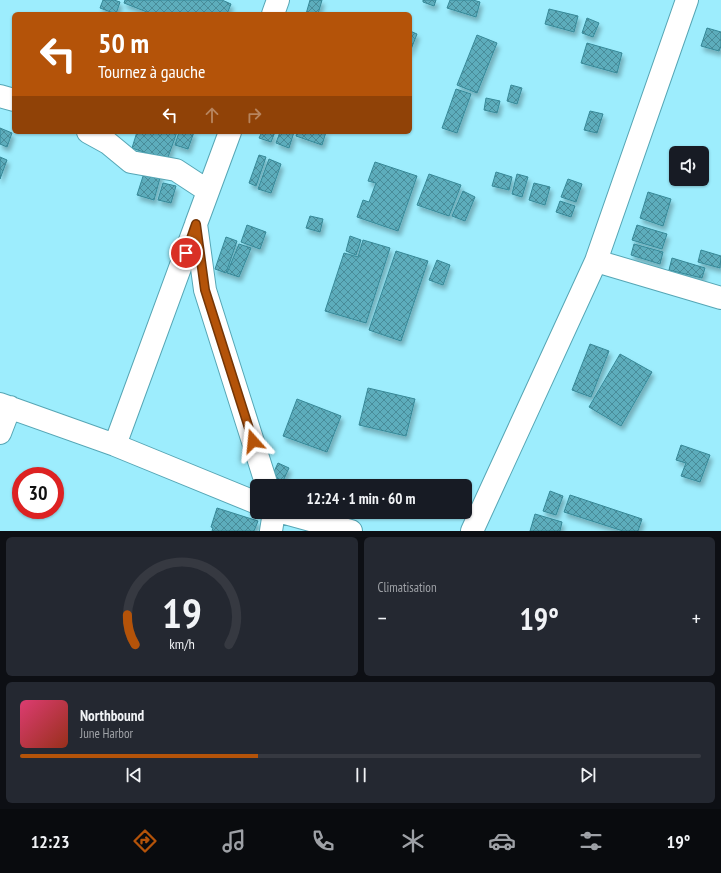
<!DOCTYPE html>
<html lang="fr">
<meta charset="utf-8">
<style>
:root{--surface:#171b24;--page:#242831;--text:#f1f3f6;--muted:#9ea1a6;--line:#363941;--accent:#b45309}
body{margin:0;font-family:"PT Sans Narrow",sans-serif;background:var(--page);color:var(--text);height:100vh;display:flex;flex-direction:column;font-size:15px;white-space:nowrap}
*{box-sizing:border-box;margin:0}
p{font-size:13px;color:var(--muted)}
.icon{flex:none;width:22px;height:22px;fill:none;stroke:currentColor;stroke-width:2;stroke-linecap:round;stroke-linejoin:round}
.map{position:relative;height:531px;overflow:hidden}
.details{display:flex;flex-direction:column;gap:6px;padding:6px;background:#0d0f14;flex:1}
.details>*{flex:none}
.guide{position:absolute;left:12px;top:12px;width:400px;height:122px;border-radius:6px;box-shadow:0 1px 3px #0004;background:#b45309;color:#fff;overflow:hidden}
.buttons{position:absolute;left:669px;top:146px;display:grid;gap:8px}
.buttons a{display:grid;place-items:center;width:40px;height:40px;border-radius:6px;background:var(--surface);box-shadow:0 1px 3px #0004;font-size:20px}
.speed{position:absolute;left:12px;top:467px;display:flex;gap:8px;font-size:20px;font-weight:700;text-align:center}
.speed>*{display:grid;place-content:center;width:52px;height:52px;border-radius:50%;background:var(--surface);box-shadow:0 1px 3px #0004;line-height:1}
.speed .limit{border:6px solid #d22;background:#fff;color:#111}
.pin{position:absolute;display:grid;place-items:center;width:34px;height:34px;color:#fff;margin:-17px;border:2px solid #fff;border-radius:50%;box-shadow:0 1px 4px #0007}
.me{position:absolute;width:44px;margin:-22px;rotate:342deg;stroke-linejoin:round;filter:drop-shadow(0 0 3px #0008)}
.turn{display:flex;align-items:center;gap:14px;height:84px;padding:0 20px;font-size:18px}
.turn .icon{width:52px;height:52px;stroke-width:2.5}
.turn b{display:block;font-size:28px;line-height:34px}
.lanes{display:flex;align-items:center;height:38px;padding:0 20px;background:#0003;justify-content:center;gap:20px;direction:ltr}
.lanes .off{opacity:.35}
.big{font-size:30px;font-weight:700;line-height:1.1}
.details .widget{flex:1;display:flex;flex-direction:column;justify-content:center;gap:6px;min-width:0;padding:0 14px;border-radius:6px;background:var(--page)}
.details .dial{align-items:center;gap:0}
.dial svg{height:104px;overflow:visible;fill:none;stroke:var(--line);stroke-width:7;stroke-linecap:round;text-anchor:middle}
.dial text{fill:var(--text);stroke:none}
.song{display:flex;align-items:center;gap:12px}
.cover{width:48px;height:48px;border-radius:6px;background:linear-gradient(135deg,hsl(340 70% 55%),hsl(10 70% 35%))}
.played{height:4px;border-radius:2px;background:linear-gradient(90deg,var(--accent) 35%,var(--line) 35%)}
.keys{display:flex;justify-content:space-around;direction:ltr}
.heat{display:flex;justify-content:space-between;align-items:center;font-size:22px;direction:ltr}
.details .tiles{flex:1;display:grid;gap:6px;grid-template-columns:1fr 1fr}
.widget:last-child{grid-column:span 2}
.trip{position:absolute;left:250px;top:479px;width:222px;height:40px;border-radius:6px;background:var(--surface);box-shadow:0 1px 3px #0004;font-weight:700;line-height:40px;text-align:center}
.tab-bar{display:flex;height:64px;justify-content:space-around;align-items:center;background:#090b0e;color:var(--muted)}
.tab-bar .icon{width:28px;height:28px}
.tab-bar .selected{color:var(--accent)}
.tab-bar b{font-size:18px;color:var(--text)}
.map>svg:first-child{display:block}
</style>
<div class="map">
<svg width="721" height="531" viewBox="0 0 721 531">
<defs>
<pattern id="building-cross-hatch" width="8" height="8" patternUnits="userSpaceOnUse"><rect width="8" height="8" fill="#5dadbc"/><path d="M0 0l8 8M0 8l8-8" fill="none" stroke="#4a8c99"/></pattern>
<filter id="shadow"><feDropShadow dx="2.5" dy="4.5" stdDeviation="2" flood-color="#0004"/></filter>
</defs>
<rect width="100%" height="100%" fill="#9dedfd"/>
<!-- building -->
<path fill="url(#building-cross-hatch)" stroke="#368897" filter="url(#shadow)" d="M103,0h11l6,2 -4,12 -16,-6z
M125,0h97l9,4 -4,10h-75l-28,-11z
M310,0h12l-4,14h-12z
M423,0h13l-2,6 -11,-4z
M450,0h23l7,2 -4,15 -29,-9z
M549,9l29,7 -4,16 -29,-8z
M587,18l12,5 -6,14 -11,-4z
M707,28l14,4v14l-2,5 -18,-5z
M410,31l7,3 -7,18z
M477,35l20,8 -20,50 -20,-8z
M587,43l35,10 -5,20 -36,-10z
M511,85l11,3 -5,16 -10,-3z
M456,89l15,5 -14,39 -15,-5z
M486,98l14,3 -3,12 -13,-3z
M590,111l13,3 -6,19 -13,-3z
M0,128l12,5 -5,14 -7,-3z
M137,132h40l-10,28 -35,-12z
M179,132h15l-6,17 -13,-4z
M262,132h13l-4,10 -12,-4z
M280,132h14l-5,16 -13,-5z
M297,132h29l-4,13 -26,-9z
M259,155l7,2 -10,29 -7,-3z
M0,157l7,3 -7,19z
M269,159l12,5 -10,29 -13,-4z
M375,162l42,14 -19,55 -41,-14 6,-17 6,2 7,-19 -8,-2z
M145,170l16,4 -7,26 -17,-5z
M496,172l16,5 -3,13 -17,-4z
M429,174l32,11 -12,31 -32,-11z
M517,174l11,3 -6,20 -10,-3z
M568,179l14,5 -6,18 -15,-5z
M163,183l13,3 -5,17 -13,-3z
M534,183l16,4 -5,18 -16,-5z
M463,191l12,6 -10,24 -13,-5z
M648,192l23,7 -8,27 -23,-8z
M560,201l15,5 -4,11 -15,-5z
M310,216l13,3 -3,13 -14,-4z
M247,225l19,7 -6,17 -19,-7z
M637,225l30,9 -5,15 -30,-9z
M350,236l11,4 -5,15 -10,-4z
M226,237l11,4 -11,32 -11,-4z
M363,240l27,8 -24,75 -41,-12 19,-58 14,4z
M239,244l12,4 -12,29 -12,-4z
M634,244l29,8 -3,12 -29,-9z
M701,250l20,6 -1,12 -22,-6z
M396,251l32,10 -27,80 -32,-11z
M672,258l33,10 -3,10 -33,-8z
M437,260l13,5 -7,20 -14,-5z
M590,344l19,7 -18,46 -19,-7z
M620,354l32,18 -31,54 -32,-19z
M368,388l47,11 -9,37 -47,-11z
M297,399l44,17 -14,36 -44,-16z
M681,445l29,10 -10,27 -19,-6 5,-13 -10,-3z
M278,463l11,5 -6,13 -11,-5z
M550,491l13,5 -7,19 -13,-4z
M570,495l72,24 -4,12h-15l-59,-19z
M217,508l41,13 -4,10h-42l1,-3 -2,-1z
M535,514l27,8 -2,9h-30z"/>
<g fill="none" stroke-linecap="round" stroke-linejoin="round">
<defs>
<path id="minor" d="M273,14l5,-14
M0,96l14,4
M88,132l20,11 23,19 45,8 32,21
M230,132l-34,92 9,66 62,196
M596,261l125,37
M0,404l115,41 142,58
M0,433l10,-26
M115,445l80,-218
M281,512l70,19
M271,531l3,-19
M472,531l124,-270 91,-261"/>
</defs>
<!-- minor casing -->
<use href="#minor" stroke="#56a6b5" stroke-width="24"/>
<!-- minor -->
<use href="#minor" stroke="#fff" stroke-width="22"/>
</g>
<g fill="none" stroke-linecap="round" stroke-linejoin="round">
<defs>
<path id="route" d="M186,253l10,-29 9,66 48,151"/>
</defs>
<!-- route casing -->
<use href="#route" stroke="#753606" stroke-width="10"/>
<!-- route -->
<use href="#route" stroke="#b45309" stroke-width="7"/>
</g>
</svg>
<div class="buttons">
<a><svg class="icon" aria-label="sound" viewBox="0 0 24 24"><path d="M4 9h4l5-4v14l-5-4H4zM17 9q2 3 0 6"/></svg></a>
</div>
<div class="speed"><div class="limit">30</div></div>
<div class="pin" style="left:186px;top:253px;background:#d93025"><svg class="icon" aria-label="arrive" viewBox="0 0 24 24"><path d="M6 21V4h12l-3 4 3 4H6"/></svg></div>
<svg class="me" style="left:253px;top:441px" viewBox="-20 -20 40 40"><path d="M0-17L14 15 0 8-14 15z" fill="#b45309" stroke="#fff" stroke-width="4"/></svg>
<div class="trip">12:24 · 1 min · 60 m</div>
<div class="guide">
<div class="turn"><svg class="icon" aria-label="left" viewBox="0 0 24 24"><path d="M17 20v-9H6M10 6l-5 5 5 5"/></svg><div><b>50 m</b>Tournez à gauche</div></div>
<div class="lanes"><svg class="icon" aria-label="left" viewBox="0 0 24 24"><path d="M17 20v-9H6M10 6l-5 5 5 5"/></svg><svg class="icon off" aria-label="ahead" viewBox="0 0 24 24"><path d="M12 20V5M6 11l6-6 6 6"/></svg><svg class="icon off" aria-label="right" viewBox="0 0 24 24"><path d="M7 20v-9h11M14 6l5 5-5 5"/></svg></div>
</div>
</div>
<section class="details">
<div class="tiles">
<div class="widget dial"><svg viewBox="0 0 100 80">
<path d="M14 69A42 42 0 1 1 86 69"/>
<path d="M14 69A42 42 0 0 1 8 46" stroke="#b45309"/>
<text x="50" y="56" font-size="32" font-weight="700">19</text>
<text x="50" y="72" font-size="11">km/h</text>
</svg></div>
<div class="widget"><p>Climatisation</p>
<div class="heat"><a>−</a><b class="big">19°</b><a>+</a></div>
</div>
<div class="widget">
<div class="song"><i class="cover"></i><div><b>Northbound</b><p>June Harbor</p></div></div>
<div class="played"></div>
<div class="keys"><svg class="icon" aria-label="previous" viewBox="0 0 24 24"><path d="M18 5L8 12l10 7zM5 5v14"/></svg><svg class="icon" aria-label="pause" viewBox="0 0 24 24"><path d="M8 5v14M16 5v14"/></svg><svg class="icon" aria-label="next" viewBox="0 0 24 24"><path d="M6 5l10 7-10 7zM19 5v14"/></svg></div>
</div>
</div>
</section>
<nav class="tab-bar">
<b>12:23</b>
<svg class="icon selected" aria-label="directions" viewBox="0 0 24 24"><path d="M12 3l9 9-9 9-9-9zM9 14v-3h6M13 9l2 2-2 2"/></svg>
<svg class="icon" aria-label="music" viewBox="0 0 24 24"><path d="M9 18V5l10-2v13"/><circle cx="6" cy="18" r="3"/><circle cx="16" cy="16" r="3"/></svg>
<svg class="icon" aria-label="phone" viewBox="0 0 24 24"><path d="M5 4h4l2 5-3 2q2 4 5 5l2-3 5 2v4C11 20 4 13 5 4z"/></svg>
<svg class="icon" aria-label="climate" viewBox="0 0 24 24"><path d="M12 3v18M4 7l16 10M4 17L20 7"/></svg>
<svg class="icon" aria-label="car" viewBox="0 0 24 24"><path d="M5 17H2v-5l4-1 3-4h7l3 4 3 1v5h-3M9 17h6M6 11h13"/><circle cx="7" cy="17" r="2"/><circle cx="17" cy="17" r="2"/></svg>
<svg class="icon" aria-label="filters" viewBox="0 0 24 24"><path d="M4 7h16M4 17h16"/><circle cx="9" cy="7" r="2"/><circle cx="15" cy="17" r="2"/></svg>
<b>19°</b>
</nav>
